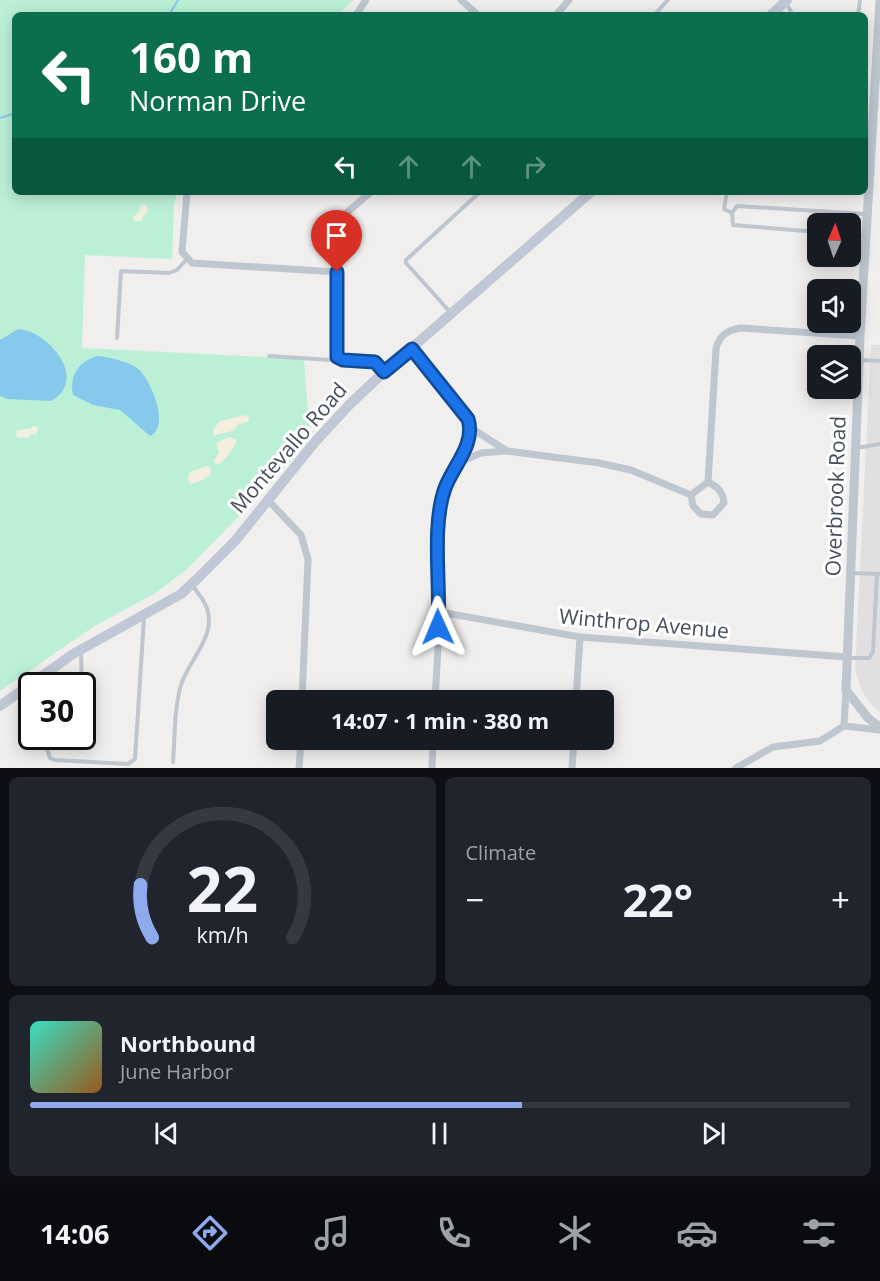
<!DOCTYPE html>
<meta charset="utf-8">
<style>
:root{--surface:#171b24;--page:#20242c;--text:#f1f3f6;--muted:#9ea1a6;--line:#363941;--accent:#8eaaed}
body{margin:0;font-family:"Open Sans",sans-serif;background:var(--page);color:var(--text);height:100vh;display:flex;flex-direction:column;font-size:22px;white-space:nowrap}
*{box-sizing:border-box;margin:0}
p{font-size:20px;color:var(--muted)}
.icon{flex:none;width:33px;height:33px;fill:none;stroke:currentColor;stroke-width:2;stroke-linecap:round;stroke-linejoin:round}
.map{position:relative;height:768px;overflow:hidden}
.details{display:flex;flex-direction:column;gap:9px;padding:9px;background:#0d0f14;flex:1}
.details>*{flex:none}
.guide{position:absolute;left:12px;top:12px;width:856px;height:183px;border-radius:9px;box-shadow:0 3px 15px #0003;background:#0b6e4f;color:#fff;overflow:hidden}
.needle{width:39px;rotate:3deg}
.fabs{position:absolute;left:807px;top:213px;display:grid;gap:12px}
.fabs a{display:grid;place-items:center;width:54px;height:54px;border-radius:9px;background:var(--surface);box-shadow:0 3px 15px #0003;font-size:30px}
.speed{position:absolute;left:18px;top:672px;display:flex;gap:12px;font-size:30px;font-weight:700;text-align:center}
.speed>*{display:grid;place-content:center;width:78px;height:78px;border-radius:50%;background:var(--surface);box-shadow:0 3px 15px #0003;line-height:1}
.speed .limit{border:3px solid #111;border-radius:9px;background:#fff;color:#111}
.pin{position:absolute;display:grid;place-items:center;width:51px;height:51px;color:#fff;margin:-62px -26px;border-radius:50% 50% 50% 0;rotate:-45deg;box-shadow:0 0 6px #0007}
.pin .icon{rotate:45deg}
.me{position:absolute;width:66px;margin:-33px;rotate:359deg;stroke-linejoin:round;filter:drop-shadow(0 0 4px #0008)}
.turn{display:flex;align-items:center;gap:21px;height:126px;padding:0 18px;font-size:27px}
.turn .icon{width:78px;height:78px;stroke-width:2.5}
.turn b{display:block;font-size:42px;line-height:51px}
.lanes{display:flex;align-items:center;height:57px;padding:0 18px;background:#0003;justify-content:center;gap:30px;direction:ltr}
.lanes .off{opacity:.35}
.big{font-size:45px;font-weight:700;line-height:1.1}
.details .card{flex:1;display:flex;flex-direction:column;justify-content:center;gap:9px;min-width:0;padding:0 21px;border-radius:9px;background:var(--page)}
.details .dial{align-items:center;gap:0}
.dial svg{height:156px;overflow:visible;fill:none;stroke:var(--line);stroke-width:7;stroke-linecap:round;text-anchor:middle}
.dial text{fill:var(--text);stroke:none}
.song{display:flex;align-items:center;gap:18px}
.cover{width:72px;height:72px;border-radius:9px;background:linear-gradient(135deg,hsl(170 70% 55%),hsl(30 70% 35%))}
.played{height:6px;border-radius:3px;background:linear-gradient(90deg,var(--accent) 60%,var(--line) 60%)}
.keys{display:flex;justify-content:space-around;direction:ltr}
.heat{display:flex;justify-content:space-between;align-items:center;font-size:33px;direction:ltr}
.details .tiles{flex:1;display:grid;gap:9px;grid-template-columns:1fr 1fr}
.card:last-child{grid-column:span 2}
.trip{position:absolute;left:266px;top:690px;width:348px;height:60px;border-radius:9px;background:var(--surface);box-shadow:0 3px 15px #0003;font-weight:700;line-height:60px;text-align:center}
.tab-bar{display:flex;height:96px;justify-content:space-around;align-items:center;background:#090b0e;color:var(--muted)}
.tab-bar .icon{width:42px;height:42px}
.tab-bar .on{color:var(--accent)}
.tab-bar b{font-size:27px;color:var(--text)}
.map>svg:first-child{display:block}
</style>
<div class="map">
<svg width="880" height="768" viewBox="0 0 880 768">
<rect width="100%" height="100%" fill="#f1eeee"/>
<!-- education -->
<path fill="#e2dfe0" d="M871,345h9v368l-10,-10 -9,-14 -6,-19z"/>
<!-- green -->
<path fill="#bbf0d7" d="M0,0h354l-17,15h-322v177h162l-3,13 -2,54 -87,-4 -3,93 222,11 6,80 -48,54 -76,77 -32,24 -58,31 -96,66z"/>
<!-- sand -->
<path fill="#f2efde" d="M141,204l5,1 2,7 -5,4 -1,5h-8l-1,-4 6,-5z
M246,415l3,2v4l-12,4 -2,5 -22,6v-6l7,-9z
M33,426l5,1 -2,8 -5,-1 -4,5 -4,-2 -4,1 -3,-3 1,-4 6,-2h7z
M229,437l8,3c-2,8 -13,23 -21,25l-2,-4 5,-9 -3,-9z
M206,466l5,2 -1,7 -11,7 -10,2 -1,-5 1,-6z"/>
<!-- water -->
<path fill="#87c9ed" d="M18,329c32,2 71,52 33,72l-44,-2 -7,-3v-56z
M98,356c10,1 33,6 40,13 13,10 33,59 12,67l-30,-26 -27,-5 -20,-10c-4,-20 6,-34 25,-39z"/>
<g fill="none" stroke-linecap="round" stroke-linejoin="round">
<!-- stream -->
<path stroke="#87c9ed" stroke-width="2" d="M169,15l9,-15
M0,118l15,-5"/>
<!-- service -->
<path stroke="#bec6d0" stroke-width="4" d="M786,3l7,12
M654,15l14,-15
M858,15l2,-15
M727,192l-3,17 8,4 1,12 85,7
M732,213l5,-7 128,8
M850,235l15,1
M451,313l-45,-50v-3l74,-68
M117,338l4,-67 48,2 8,-3 10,-11
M269,356l62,4 6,-3
M860,360l20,1
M856,448l24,-4
M851,573l29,1
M81,650l1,36
M848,658h21l4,-6 4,-78
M50,674l1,12
M49,736l-2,13 3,9 5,2 73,4 7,-5 9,-141
M173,762c2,-25 1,-53 8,-77 8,-26 39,-52 24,-81 -3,-7 -9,-13 -13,-19"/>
<!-- minor -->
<path stroke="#bec6d0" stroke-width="7" d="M461,0l17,15
M356,15l10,-15
M556,15l13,-15
M187,192l-5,60 10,11 145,9
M371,192l-26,22 -8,58v85l6,3 32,2 9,10
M412,349l56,70 3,9 -11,34 -15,25 -6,36 -1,70 2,19 -5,88
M471,428l36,23 92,12 32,7 60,25
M460,462l21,-9 25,-2
M691,495l17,-13 8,-133c3,-14 12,-19 25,-21l119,8
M691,495l2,11 8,8 12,1 11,-12c-1,-11 -6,-16 -16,-21
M268,500l33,35 7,24 -6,141
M440,612l140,25 267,20
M576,700l4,-63
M844,726l2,-36
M299,768l2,-28
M432,768l1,-28
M572,768l2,-28
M736,768l37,-21 47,-6 24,-15 36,4"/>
<!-- tertiary -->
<path stroke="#bec6d0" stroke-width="9" d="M880,1l-20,335 -14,354 22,28 12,9"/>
<!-- secondary -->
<path stroke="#c0c8d7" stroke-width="10" d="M771,15l16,-15
M0,706l73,-52 108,-60 16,-15 38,-38 80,-99 35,-38 34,-32 207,-180"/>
</g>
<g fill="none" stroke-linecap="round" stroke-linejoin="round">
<defs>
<path id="route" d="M337,272v85l6,3 32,2 9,10 28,-23 56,70c8,25 -15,47 -23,69 -14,39 -4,97 -7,139"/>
</defs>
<!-- route casing -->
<use href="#route" stroke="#114b97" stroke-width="15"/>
<!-- route -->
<use href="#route" stroke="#1a73e8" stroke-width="10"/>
</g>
<g text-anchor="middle" stroke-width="6" stroke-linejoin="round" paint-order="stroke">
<!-- street labels -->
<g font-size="21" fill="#464e5c" stroke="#fff">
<text transform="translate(289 448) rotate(-49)" y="7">Montevallo Road</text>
<text transform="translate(836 496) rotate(-88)" y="7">Overbrook Road</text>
<text transform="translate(644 624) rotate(5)" y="7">Winthrop Avenue</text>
</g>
</g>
</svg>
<div class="fabs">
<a><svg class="needle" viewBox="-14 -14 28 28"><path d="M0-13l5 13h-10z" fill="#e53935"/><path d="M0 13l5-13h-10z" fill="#9ea1a6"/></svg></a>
<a><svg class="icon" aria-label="sound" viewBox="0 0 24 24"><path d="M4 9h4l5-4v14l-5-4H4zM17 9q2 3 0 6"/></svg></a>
<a><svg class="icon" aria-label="layers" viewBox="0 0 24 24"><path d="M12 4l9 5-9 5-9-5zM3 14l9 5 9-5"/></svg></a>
</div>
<div class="speed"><div class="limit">30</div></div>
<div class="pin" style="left:337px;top:272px;background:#d93025"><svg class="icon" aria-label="arrive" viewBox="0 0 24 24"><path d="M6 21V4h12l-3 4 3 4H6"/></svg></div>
<svg class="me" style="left:438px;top:627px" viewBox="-20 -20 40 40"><path d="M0-17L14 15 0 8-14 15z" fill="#1a73e8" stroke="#fff" stroke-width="4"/></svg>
<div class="trip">14:07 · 1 min · 380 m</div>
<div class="guide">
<div class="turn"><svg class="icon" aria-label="left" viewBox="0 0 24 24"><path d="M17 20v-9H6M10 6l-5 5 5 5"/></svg><div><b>160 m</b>Norman Drive</div></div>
<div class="lanes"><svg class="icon" aria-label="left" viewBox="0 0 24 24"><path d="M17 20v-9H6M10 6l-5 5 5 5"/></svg><svg class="icon off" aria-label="ahead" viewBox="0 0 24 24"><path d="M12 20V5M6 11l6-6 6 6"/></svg><svg class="icon off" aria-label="ahead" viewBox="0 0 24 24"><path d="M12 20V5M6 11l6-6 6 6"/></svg><svg class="icon off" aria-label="right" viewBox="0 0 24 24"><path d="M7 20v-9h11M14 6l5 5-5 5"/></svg></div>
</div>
</div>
<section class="details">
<div class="tiles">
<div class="card dial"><svg viewBox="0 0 100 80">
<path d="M14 69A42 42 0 1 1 86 69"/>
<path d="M14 69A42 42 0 0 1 8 42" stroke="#8eaaed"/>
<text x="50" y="56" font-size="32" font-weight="700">22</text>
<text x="50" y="72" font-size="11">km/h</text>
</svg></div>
<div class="card"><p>Climate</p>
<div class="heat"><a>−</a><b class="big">22°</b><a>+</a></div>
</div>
<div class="card">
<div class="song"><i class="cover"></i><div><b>Northbound</b><p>June Harbor</p></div></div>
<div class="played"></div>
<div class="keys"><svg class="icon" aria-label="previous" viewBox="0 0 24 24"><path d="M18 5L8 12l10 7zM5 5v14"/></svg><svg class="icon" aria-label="pause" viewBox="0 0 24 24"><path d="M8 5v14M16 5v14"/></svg><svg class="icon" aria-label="next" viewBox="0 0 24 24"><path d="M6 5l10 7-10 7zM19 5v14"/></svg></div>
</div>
</div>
</section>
<nav class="tab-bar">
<b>14:06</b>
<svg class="icon on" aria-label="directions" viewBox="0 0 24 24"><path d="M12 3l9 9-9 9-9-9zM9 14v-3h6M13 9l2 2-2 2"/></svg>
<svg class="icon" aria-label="music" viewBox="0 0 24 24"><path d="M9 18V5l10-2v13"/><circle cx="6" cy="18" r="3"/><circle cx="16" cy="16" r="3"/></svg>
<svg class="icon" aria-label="phone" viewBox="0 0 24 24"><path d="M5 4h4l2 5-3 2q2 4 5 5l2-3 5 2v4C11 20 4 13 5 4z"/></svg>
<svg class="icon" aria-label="climate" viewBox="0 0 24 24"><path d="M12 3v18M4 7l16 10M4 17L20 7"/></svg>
<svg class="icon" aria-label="car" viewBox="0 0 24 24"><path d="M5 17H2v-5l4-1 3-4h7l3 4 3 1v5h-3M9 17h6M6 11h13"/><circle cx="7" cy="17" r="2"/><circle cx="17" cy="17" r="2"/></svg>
<svg class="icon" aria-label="filters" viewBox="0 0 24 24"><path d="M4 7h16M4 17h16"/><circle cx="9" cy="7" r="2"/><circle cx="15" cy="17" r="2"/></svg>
</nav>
